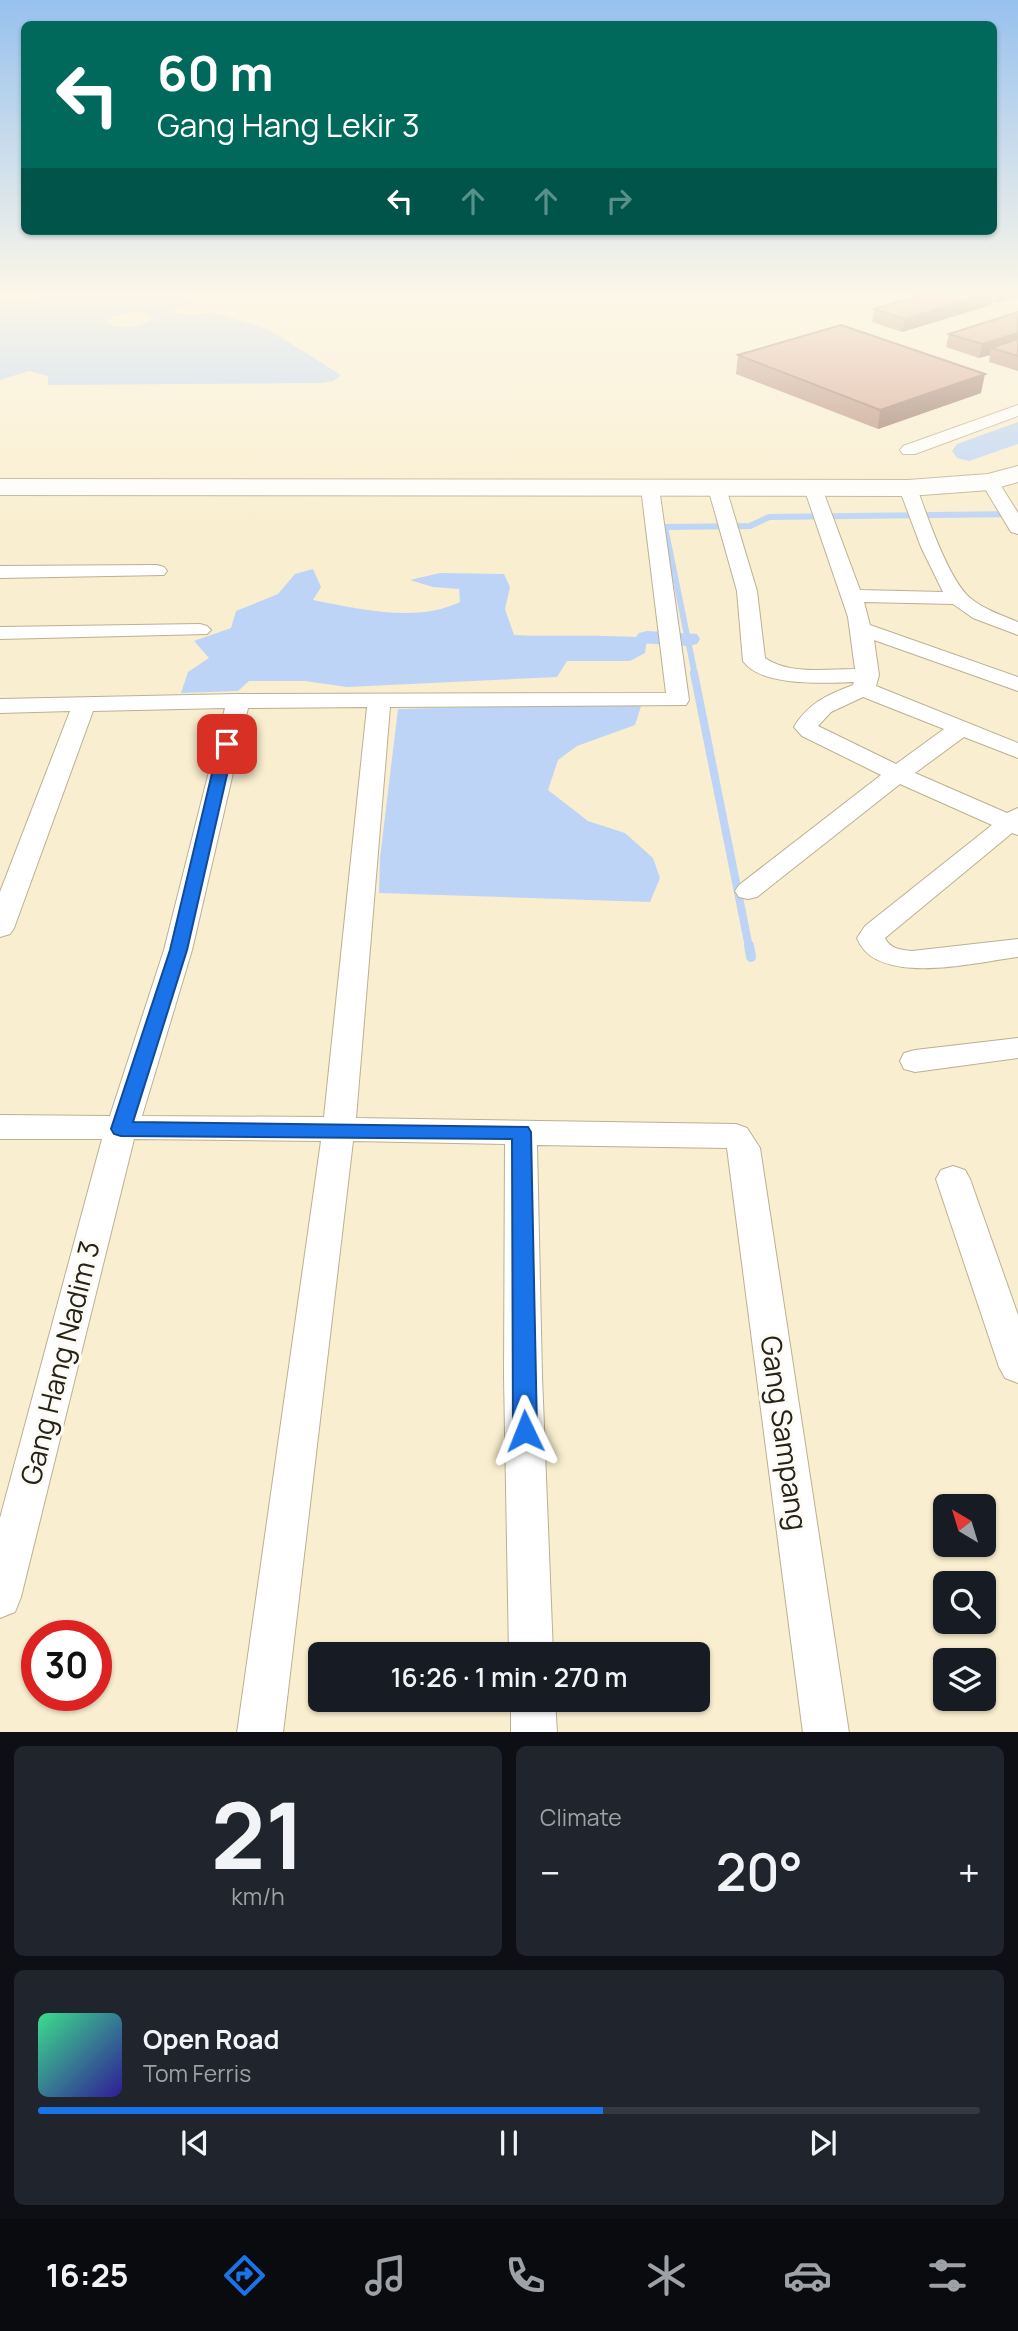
<!DOCTYPE html>
<meta charset="utf-8">
<style>
:root{--surface:#171b24;--page:#20242c;--text:#f1f3f6;--muted:#9ea1a6;--line:#363941;--accent:#1a73e8}
body{margin:0;font-family:Manrope,sans-serif;background:var(--page);color:var(--text);height:100vh;display:flex;flex-direction:column;font-size:26px;white-space:nowrap}
*{box-sizing:border-box;margin:0}
p{font-size:23px;color:var(--muted)}
.icon{flex:none;width:38px;height:38px;fill:none;stroke:currentColor;stroke-width:2;stroke-linecap:round;stroke-linejoin:round}
.map{position:relative;height:1732px;overflow:hidden}
.details{display:flex;flex-direction:column;gap:14px;padding:14px;background:#0d0f14;flex:1}
.details>*{flex:none}
.hud{position:absolute;left:21px;top:21px;width:976px;height:214px;border-radius:10px;box-shadow:0 2px 5px #0004;background:#00695c;color:#fff;overflow:hidden}
.needle{width:46px;rotate:322deg}
.controls{position:absolute;left:933px;top:1494px;display:grid;gap:14px}
.controls a{display:grid;place-items:center;width:63px;height:63px;border-radius:10px;background:var(--surface);box-shadow:0 2px 5px #0004;font-size:35px}
.speed{position:absolute;left:21px;top:1620px;display:flex;gap:14px;font-size:35px;font-weight:700;text-align:center}
.speed>*{display:grid;place-content:center;width:91px;height:91px;border-radius:50%;background:var(--surface);box-shadow:0 2px 5px #0004;line-height:1}
.speed .limit{border:10px solid #d22;background:#fff;color:#111}
.pin{position:absolute;display:grid;place-items:center;width:60px;height:60px;color:#fff;margin:-30px;border-radius:14px;box-shadow:0 4px 10px #0006}
.me{position:absolute;width:77px;margin:-38px;rotate:358deg;stroke-linejoin:round;filter:drop-shadow(0 0 5px #0008)}
.turn{display:flex;align-items:center;gap:24px;height:147px;padding:0 21px;font-size:32px}
.turn .icon{width:91px;height:91px;stroke-width:2.5}
.turn b{display:block;font-size:49px;line-height:60px}
.lanes{display:flex;align-items:center;height:66px;padding:0 21px;background:#0003;justify-content:center;gap:35px;direction:ltr}
.lanes .off{opacity:.35}
.big{font-size:52px;font-weight:600;line-height:1.1}
.details .widget{flex:1;display:flex;flex-direction:column;justify-content:center;gap:10px;min-width:0;padding:0 24px;border-radius:10px;background:var(--page)}
.details .dial{align-items:center;gap:0}
.dial b{font-size:91px;line-height:1}
.song{display:flex;align-items:center;gap:21px}
.cover{width:84px;height:84px;border-radius:10px;background:linear-gradient(135deg,hsl(150 70% 55%),hsl(250 70% 35%))}
.played{height:7px;border-radius:4px;background:linear-gradient(90deg,var(--accent) 60%,var(--line) 60%)}
.keys{display:flex;justify-content:space-around;direction:ltr}
.heat{display:flex;justify-content:space-between;align-items:center;font-size:38px;direction:ltr}
.details .tiles{flex:1;display:grid;gap:14px;grid-template-columns:1fr 1fr}
.widget:last-child{grid-column:span 2}
.trip{position:absolute;left:308px;top:1642px;width:402px;height:70px;border-radius:10px;background:var(--surface);box-shadow:0 2px 5px #0004;font-weight:600;line-height:70px;text-align:center}
.tab-bar{display:flex;height:112px;justify-content:space-around;align-items:center;background:#090b0e;color:var(--muted)}
.tab-bar .icon{width:49px;height:49px}
.tab-bar .selected{color:var(--accent)}
.tab-bar b{font-size:32px;color:var(--text)}
.map>svg:first-child{display:block}
</style>
<div class="map">
<svg width="1018" height="1733" viewBox="0 0 1018 1733">
<rect width="100%" height="100%" fill="#f9eecf"/>
<!-- water -->
<path fill="#bdd4f7" fill-rule="evenodd" d="M61,293h115l21,9 -22,7v4l18,2 21,-3 55,18 72,45 -8,6 -14,2 -271,2v-9l-19,-5 -29,9v-78zM134,312l14,2 5,4c-11,11 -33,12 -46,5l6,-7z
M313,569l8,18 -8,13c45,9 104,23 147,2l-1,-13 -26,-2 -23,-7 30,-7 64,1 6,13 -5,22 9,26c45,2 89,-1 133,3l-2,15 -15,8h-63l-10,16 -210,10 -42,-6h-56l-11,10 -57,2 7,-21 21,-14 -15,-17 37,-13 5,-17 42,-17 17,-20z
M642,703l-7,22 -58,21 -19,14 -10,30 40,31 37,12 28,25 7,20 -10,24 -271,-9 1,-35 18,-149z"/>
<g fill="none" stroke-linecap="round" stroke-linejoin="round">
<!-- stream-far2 -->
<path stroke="#bdd4f7" stroke-width="6" d="M695,675l-30,-148 85,-1 19,-9 249,-3"/>
<!-- stream-far1 -->
<path stroke="#bdd4f7" stroke-width="8" d="M694,673l55,274"/>
<!-- stream -->
<path stroke="#bdd4f7" stroke-width="10" d="M749,945l2,12"/>
<!-- canal -->
<path fill="#bdd4f7" fill-rule="evenodd" d="M647,631l50,3 3,5 -3,5 -9,2 -49,-3 -4,-5 4,-5z"/>
<!-- river -->
<path fill="#bdd4f7" fill-rule="evenodd" d="M1018,422v22l-49,17 -12,-3 -5,-7 5,-7z"/>
<defs>
<path id="minor" d="M1018,405v11l-103,38h-12l-3,-4 3,-4z
M990,477l6,1 22,35v21l-7,-2 -30,-50z
M650,483l9,5 30,212 -3,5 -296,2 -34,411 380,6 11,4 13,20 89,585h-46l-76,-585 -190,-3 5,231 11,278h-44l-5,-278 1,-232 -152,-3 -70,592h-46l84,-592 -187,-2 -113,458 -6,15 -15,6v-100l102,-379h-102v-24l110,1 54,-166 61,-242 -132,3 -79,217 -4,6 -10,3v-45l70,-181 -70,2v-14l238,-5 428,-1 -25,-205zM367,707l-43,410 -182,-1 50,-166 56,-242z
M717,483l9,5 31,103 8,67c24,17 62,11 90,11l-7,-52 -44,-129 9,-5 9,5 38,102 83,2 -22,-45 -22,-59 9,-5 9,5c10,28 31,90 52,109 14,12 32,18 49,25v13l-45,-17 -20,-14 -89,-2 6,23 148,52v14l-144,-51 5,35 -3,11 142,57v15l-54,-21 -49,36 92,40 11,-5v27l-6,-2 -127,105c5,11 16,12 27,13l106,-12v18c-42,5 -142,31 -161,-19l8,-12 127,-101 -92,-41 -143,113 -9,2 -9,-2 -4,-6 4,-6 142,-110 -79,-39 -8,-9c14,-24 35,-33 59,-42l1,-3c-29,1 -93,5 -111,-21l-6,-70 -29,-103zM863,697l81,32 -48,35 -78,-38 13,-14z
M157,565l7,2 3,4 -3,4 -164,3v-12z
M200,624l7,2 4,4 -4,4 -207,5v-12z
M1018,1038v20l-103,14 -11,-3 -4,-8 4,-8 11,-3z
M953,1166l12,4 5,9 48,136v68l-13,-5 -6,-11 -63,-188 5,-9z
M511,1699h44l2,34h-46z"/>
<path id="secondary" d="M1018,466v16l-28,8 -82,6 -908,-1v-16l908,1 80,-6z"/>
</defs>
<!-- minor casing -->
<use href="#minor" stroke="#bbb093" stroke-width="2"/>
<!-- secondary casing -->
<use href="#secondary" stroke="#bbb093" stroke-width="2"/>
<!-- minor -->
<use href="#minor" fill="#fff" fill-rule="evenodd"/>
<!-- secondary -->
<use href="#secondary" fill="#fff" fill-rule="evenodd"/>
</g>
<!-- wall -->
<path fill="#b78a78" d="M928,293h90v4l-21,6 -5,-2 -1,4 -89,27 -30,-10 2,-13z
M1018,312v59l-29,-9 1,-7 -11,3 -33,-11 3,-13z
M738,355l243,38 -103,36 -142,-55z"/>
<!-- shaded-wall -->
<path fill="#957062" d="M990,293h3l-2,12 -89,27 3,-13z
M999,293h19v4l-21,6z
M1018,333v12l-27,3 -1,7 -11,3 3,-14z
M985,374l-4,19 -103,36 2,-19z"/>
<!-- building -->
<path fill="#d5a08c" stroke="#957062" stroke-width="2" d="M928,293h62l-85,26 -31,-10z
M1018,312v21l-36,11 -33,-10z
M841,325l144,49 -105,36 -142,-55z
M1018,339v17l-27,-8z"/>
<!-- sky -->
<linearGradient id="sky" x2="0" y2="1"><stop stop-color="#97c1ee"/><stop offset="0.55" stop-color="#fcf7e9"/><stop offset="1" stop-color="#fcf7e9" stop-opacity="0"/></linearGradient>
<rect width="1018" height="535" fill="url(#sky)"/>
<!-- route -->
<path fill="#1a73e8" stroke="#114b97" stroke-width="2" d="M227,739l7,5 -47,206 -54,172 395,5 3,5 6,299 -4,8 -8,3 -8,-3 -4,-8 -1,-292 -391,-3 -7,-2 -3,-5 59,-179 49,-206z"/>
<g text-anchor="middle" stroke-width="6" stroke-linejoin="round" paint-order="stroke">
<!-- near-street labels -->
<g font-size="28" fill="#262217" stroke="#fdfbf5">
<text transform="translate(60 1363) rotate(-76)" y="10">Gang Hang Nadim 3</text>
<text transform="translate(784 1433) rotate(82)" y="10">Gang Sampang</text>
</g>
</g>
</svg>
<div class="controls">
<a><svg class="needle" viewBox="-14 -14 28 28"><path d="M0-13l5 13h-10z" fill="#e53935"/><path d="M0 13l5-13h-10z" fill="#9ea1a6"/></svg></a>
<a><svg class="icon" aria-label="search" viewBox="0 0 24 24"><circle cx="10" cy="10" r="6"/><path d="M15 15l6 6"/></svg></a>
<a><svg class="icon" aria-label="layers" viewBox="0 0 24 24"><path d="M12 4l9 5-9 5-9-5zM3 14l9 5 9-5"/></svg></a>
</div>
<div class="speed"><div class="limit">30</div></div>
<div class="pin" style="left:227px;top:744px;background:#d93025"><svg class="icon" aria-label="arrive" viewBox="0 0 24 24"><path d="M6 21V4h12l-3 4 3 4H6"/></svg></div>
<svg class="me" style="left:525px;top:1431px" viewBox="-20 -20 40 40"><path d="M0-17L14 15 0 8-14 15z" fill="#1a73e8" stroke="#fff" stroke-width="4"/></svg>
<div class="trip">16:26 · 1 min · 270 m</div>
<div class="hud">
<div class="turn"><svg class="icon" aria-label="left" viewBox="0 0 24 24"><path d="M17 20v-9H6M10 6l-5 5 5 5"/></svg><div><b>60 m</b>Gang Hang Lekir 3</div></div>
<div class="lanes"><svg class="icon" aria-label="left" viewBox="0 0 24 24"><path d="M17 20v-9H6M10 6l-5 5 5 5"/></svg><svg class="icon off" aria-label="ahead" viewBox="0 0 24 24"><path d="M12 20V5M6 11l6-6 6 6"/></svg><svg class="icon off" aria-label="ahead" viewBox="0 0 24 24"><path d="M12 20V5M6 11l6-6 6 6"/></svg><svg class="icon off" aria-label="right" viewBox="0 0 24 24"><path d="M7 20v-9h11M14 6l5 5-5 5"/></svg></div>
</div>
</div>
<section class="details">
<div class="tiles">
<div class="widget dial"><b>21</b><p>km/h</p></div>
<div class="widget"><p>Climate</p>
<div class="heat"><a>−</a><b class="big">20°</b><a>+</a></div>
</div>
<div class="widget">
<div class="song"><i class="cover"></i><div><b>Open Road</b><p>Tom Ferris</p></div></div>
<div class="played"></div>
<div class="keys"><svg class="icon" aria-label="previous" viewBox="0 0 24 24"><path d="M18 5L8 12l10 7zM5 5v14"/></svg><svg class="icon" aria-label="pause" viewBox="0 0 24 24"><path d="M8 5v14M16 5v14"/></svg><svg class="icon" aria-label="next" viewBox="0 0 24 24"><path d="M6 5l10 7-10 7zM19 5v14"/></svg></div>
</div>
</div>
</section>
<nav class="tab-bar">
<b>16:25</b>
<svg class="icon selected" aria-label="directions" viewBox="0 0 24 24"><path d="M12 3l9 9-9 9-9-9zM9 14v-3h6M13 9l2 2-2 2"/></svg>
<svg class="icon" aria-label="music" viewBox="0 0 24 24"><path d="M9 18V5l10-2v13"/><circle cx="6" cy="18" r="3"/><circle cx="16" cy="16" r="3"/></svg>
<svg class="icon" aria-label="phone" viewBox="0 0 24 24"><path d="M5 4h4l2 5-3 2q2 4 5 5l2-3 5 2v4C11 20 4 13 5 4z"/></svg>
<svg class="icon" aria-label="climate" viewBox="0 0 24 24"><path d="M12 3v18M4 7l16 10M4 17L20 7"/></svg>
<svg class="icon" aria-label="car" viewBox="0 0 24 24"><path d="M5 17H2v-5l4-1 3-4h7l3 4 3 1v5h-3M9 17h6M6 11h13"/><circle cx="7" cy="17" r="2"/><circle cx="17" cy="17" r="2"/></svg>
<svg class="icon" aria-label="filters" viewBox="0 0 24 24"><path d="M4 7h16M4 17h16"/><circle cx="9" cy="7" r="2"/><circle cx="15" cy="17" r="2"/></svg>
</nav>
